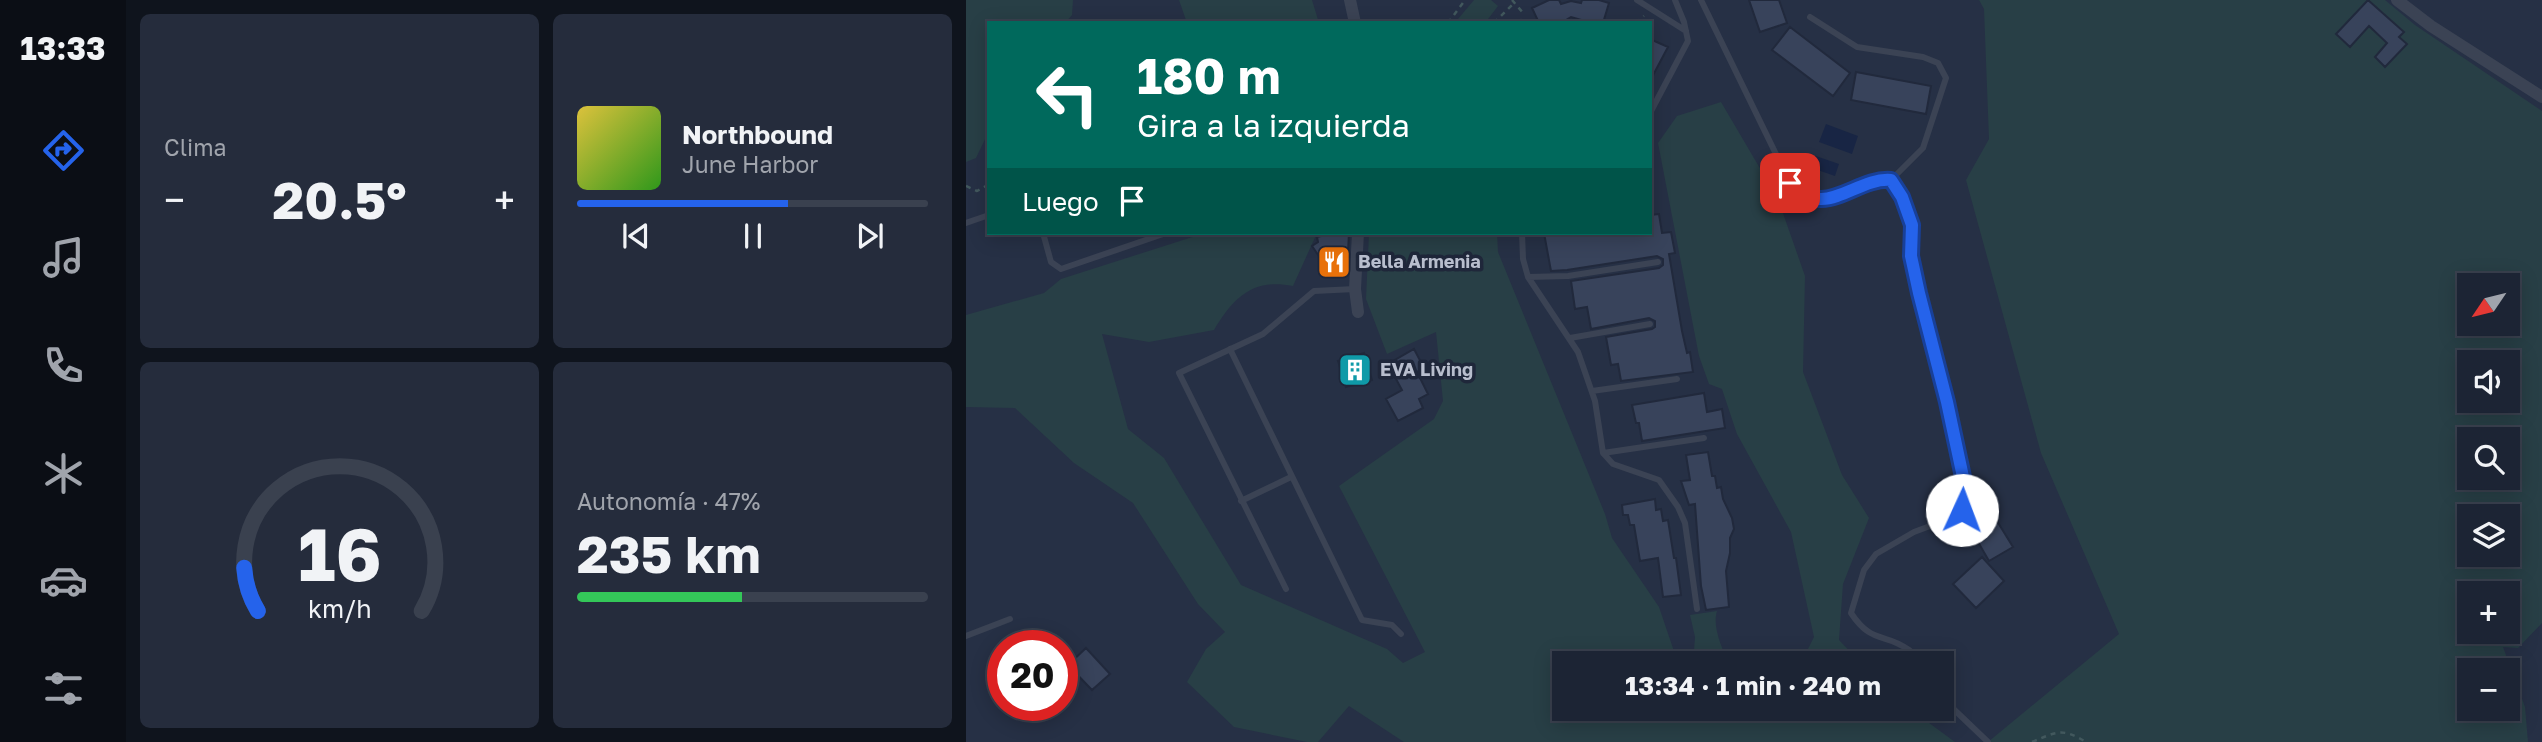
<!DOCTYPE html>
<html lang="es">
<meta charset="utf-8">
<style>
:root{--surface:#1c2434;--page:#252c3c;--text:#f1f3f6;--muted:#a0a4ac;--line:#3a414f;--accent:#2563eb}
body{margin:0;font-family:"Golos Text",sans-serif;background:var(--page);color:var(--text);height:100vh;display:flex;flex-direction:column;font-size:26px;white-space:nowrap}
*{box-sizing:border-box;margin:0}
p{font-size:23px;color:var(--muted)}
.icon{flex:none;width:38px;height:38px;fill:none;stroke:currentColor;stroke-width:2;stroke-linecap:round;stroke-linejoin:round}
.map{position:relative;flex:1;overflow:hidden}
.details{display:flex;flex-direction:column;gap:14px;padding:14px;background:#0f141d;width:840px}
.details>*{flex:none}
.banner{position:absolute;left:21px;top:21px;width:665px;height:214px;border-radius:0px;box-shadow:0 4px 18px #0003,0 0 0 2px var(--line);background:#00695c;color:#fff;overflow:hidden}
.needle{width:46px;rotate:235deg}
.controls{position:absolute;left:1491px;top:273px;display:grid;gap:14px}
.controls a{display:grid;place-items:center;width:63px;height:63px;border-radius:0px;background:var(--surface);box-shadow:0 4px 18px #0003,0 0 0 2px var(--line);font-size:35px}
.speed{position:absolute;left:21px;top:630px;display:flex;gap:14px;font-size:35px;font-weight:700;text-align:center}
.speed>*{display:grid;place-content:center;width:91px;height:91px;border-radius:50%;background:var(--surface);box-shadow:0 4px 18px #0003,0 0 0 2px var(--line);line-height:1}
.speed .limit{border:10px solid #d22;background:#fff;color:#111}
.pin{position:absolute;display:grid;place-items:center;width:60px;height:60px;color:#fff;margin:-30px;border-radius:14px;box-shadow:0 4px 10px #0006}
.me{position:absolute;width:77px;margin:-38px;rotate:2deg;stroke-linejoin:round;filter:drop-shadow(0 0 5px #0008)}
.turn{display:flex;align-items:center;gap:24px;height:147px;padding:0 35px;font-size:32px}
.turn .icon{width:91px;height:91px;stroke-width:2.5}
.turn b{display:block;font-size:49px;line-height:60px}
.then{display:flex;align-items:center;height:66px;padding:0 35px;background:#0003;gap:14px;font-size:26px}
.big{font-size:52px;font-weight:700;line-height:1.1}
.details .widget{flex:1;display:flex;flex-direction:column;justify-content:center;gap:10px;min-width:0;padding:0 24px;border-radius:10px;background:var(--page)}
.details .dial{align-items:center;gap:0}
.dial svg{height:182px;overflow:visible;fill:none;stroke:var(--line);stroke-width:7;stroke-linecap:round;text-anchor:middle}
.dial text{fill:var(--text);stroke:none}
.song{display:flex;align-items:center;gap:21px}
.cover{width:84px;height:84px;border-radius:10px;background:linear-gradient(135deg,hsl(50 70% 55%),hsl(110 70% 35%))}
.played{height:7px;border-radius:4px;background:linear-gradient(90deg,var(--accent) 60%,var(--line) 60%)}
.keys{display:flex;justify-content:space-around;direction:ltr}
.heat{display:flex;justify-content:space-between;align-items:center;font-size:38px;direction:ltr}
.charge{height:10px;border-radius:5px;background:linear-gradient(90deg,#34c759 47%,var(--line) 0)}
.details .tiles{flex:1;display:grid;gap:14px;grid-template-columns:repeat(2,1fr)}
.trip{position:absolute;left:586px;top:651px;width:402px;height:70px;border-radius:0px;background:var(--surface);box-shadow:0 4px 18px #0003,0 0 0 2px var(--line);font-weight:700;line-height:70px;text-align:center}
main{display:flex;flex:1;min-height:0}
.tab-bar{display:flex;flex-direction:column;width:126px;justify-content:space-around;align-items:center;background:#0b0e15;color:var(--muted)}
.tab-bar .icon{width:49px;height:49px}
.tab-bar .on{color:var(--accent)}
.tab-bar b{font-size:32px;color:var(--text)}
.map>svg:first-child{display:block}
</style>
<main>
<nav class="tab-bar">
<b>13:33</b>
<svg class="icon on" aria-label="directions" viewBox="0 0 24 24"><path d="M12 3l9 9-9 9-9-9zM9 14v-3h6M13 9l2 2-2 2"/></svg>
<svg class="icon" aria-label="music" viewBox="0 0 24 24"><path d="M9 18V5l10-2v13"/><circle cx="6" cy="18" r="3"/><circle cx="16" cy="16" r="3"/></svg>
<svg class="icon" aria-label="phone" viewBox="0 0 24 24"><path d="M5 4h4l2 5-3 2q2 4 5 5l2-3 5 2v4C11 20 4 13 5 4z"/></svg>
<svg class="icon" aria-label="climate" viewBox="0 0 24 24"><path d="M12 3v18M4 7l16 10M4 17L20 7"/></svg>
<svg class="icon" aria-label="car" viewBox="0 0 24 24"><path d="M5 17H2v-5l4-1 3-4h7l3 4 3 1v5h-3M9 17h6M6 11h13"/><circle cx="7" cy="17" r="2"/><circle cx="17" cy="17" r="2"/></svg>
<svg class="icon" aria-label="filters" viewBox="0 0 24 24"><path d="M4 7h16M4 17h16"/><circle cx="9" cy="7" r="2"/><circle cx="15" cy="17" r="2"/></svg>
</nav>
<section class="details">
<div class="tiles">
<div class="widget"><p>Clima</p>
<div class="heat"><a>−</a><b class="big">20.5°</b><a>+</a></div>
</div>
<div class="widget">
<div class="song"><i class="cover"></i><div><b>Northbound</b><p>June Harbor</p></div></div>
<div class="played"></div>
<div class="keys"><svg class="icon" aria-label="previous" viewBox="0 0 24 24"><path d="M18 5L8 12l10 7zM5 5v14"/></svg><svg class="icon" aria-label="pause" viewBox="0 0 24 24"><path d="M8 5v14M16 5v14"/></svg><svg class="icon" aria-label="next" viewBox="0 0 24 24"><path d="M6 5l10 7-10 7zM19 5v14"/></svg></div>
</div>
<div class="widget dial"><svg viewBox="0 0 100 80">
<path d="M14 69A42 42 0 1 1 86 69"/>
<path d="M14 69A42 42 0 0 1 8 50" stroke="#2563eb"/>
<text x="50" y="56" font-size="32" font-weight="700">16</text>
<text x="50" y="72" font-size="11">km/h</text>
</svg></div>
<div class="widget"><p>Autonomía · 47%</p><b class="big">235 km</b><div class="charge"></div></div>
</div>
</section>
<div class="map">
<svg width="1576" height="742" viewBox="0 0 1576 742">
<rect width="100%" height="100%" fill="#263045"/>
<!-- green -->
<path fill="#283f46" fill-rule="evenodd" d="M0,0h107l-1,15 -7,8h-76v108l-13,27 -10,4z
M213,0h133l7,23h-132z
M508,0h17l7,6 -13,17h-22l-5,-4z
M1013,0h406l30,25 127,86v512l-24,25 -15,-1 22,60 3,35h-540l131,-108 -78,-181 -75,-273 23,-41 -5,-130zM1503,285h39v39h-39zM1503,362h39v39h-39zM1503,439h39v39h-39zM1503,516h39v39h-39zM1503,593h39v39h-39zM1503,670h39v39h-39z
M755,102l57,97 27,77 -2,96 39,103 27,43 -26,66 -4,56 22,23h-60l13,-26 -23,-105 -54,-98 -15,-45 -13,-5 -10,-28 -41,-213 19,-27z
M239,233h112l-24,53c-40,-8 -59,11 -79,44l-65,12 -47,-8 26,95 36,29 77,127 146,64 16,14 22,-11 -86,-166 95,-67 9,-18 -7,-69 -49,22 -21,-55 3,-66h128l1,19 107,262 7,24 47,69 19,56h-114v46h346l45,33h-551l-55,-36 -31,36h-11l-73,-15 -47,-45 19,-33 19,-17 -27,-28 -65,-101 -59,-40 -59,-55 -49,-1v-92l78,-22 17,-14z
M751,611c-5,15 5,38 12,52h-36l2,-26 -5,-22z"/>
<!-- water -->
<path fill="#182544" d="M860,124l32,12 -6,18 -33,-12z
M844,154l29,10 -4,12 -29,-10z"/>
<!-- building -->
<path fill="#38435b" stroke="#21293c" stroke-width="2" d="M583,0h10l2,4 10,-3 10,2 1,-3h17l10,3 -6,20h-11l-21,-6 -10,6h-22l-7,-15z
M783,0h30l8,23 -27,9z
M1402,0l36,32 -5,5 8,7 -22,23 -10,-10 12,-14 -18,-17 -19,21 -14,-13z
M824,27l60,46 -17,23 -61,-46z
M684,39l18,8 -18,34z
M890,72l75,14 -5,28 -75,-14z
M693,214l3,19 9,-1 4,21 -6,1 13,77 5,22 3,-1 3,20 -72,9 -3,-17 -7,1 -5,-28 46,-8 3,-2v-6l-6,-3 -58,11 -4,-22 -12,2 -4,-28 88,-13 4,-3v-6l-6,-3 -90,14 -16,1 -7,-38h106v-18z
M367,233h16l-1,19 -14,3 4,14 -9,2 -17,-25 6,-4 -1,-5z
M448,349l10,19 -7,4 11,22 -9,5 4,9 -25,13 -12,-22 16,-9 -14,-26z
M398,353l8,27 -26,7 -8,-26z
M738,393l3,19 15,-3 3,19 -83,13 -3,-18h-3l-4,-18z
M742,452l4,24h3l2,12 4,-1 2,12 9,19 2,11 -4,9v15l-4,18 3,36 -23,3 -5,-24 -6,-82 -6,1 -8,-24 9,-1 -4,-25z
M689,499l1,11 5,-1 2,12 5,-1 6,38h2l5,37 -18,2 -5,-39 -18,3 -6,-36h-4l-2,-10h-5l-1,-10z
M1031,521l16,26 -24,14 -15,-26z
M1016,557l22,24 -28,27 -23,-24z
M120,648l24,26 -18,16 -24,-25z"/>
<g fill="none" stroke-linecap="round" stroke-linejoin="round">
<!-- path -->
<path stroke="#42585d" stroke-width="2.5" stroke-dasharray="5 5" stroke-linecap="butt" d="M546,0l12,14
M482,23l17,-23
M528,23l21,-21
M670,23l8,-7
M0,186l11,5 11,-6
M1066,742c25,-10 29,-15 54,0"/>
<!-- lane -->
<path stroke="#3b4354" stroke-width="6" d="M671,0l49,31
M735,0l89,183c35,39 65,-6 101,-3l32,-32 23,-70 -8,-15 -15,-6 -66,-10 -47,-30
M554,23l1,-1
M684,113l38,-72 -4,-19 -9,-22
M925,180l11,17 10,28 -1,31 8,37 28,109 19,89 -4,19 -8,7 -40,15 -38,22 -12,16 -13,43c21,32 34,19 58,37 4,3 8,9 11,13
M0,223l23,-8
M77,233l8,29 10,7 105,-36
M556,233l1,26 5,18 50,75 17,49 8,52 10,11 46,16 19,27 7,16 12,86
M562,277l40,-1 90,-14
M604,338l80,-14
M264,349l132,271 30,5 9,9
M626,391l85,-12
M637,453l101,-15
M275,501l50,-24
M320,589l-107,-216 84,-39 51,-43 41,-2
M0,636l44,-17
M976,698l46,44"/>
<!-- street -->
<path stroke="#3b4354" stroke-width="12" d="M384,0l5,23
M1431,0l34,26 111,71
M392,233l-3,56 3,23"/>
</g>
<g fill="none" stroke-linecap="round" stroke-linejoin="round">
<defs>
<path id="route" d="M824,183c34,39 65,-6 101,-3l11,17 10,28 -1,31 8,37 28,109 19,89 -4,19"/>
</defs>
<!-- route casing -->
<use href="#route" stroke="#184099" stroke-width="18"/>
<!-- route -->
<use href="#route" stroke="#2563eb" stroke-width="12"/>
</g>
<!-- icons -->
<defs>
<symbol id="restaurant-square" viewBox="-11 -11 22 22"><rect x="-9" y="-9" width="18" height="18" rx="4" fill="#e8710a" stroke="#1f273a"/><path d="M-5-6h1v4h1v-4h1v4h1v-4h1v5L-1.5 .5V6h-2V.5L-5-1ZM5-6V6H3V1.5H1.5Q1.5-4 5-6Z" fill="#fff"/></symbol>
<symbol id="building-square" viewBox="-11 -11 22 22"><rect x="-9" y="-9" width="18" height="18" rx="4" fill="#0f9aa8" stroke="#1f273a"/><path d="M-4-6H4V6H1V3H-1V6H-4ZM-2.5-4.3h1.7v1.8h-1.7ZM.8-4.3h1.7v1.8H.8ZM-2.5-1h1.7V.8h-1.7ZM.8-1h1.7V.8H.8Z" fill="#fff"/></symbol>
</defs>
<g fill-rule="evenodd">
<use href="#restaurant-square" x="349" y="243" width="38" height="38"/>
<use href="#building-square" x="370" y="351" width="38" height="38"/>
</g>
<g text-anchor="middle" stroke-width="7" stroke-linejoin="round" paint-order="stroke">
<!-- poi labels -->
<g font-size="18" font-weight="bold" fill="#b8becd" stroke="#1f273a" text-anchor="start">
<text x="392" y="268">Bella Armenia</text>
<text x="414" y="376">EVA Living</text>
</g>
</g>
</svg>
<div class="controls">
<a><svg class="needle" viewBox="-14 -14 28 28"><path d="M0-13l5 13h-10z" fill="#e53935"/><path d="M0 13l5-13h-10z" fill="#a0a4ac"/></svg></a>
<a><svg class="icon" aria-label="sound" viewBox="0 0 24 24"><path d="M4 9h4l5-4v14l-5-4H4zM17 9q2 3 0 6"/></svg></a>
<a><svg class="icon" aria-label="search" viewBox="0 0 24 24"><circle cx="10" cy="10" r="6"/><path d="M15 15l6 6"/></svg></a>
<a><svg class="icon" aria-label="layers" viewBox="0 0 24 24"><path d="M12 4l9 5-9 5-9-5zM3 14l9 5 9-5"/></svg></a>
<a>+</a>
<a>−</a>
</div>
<div class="speed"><div class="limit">20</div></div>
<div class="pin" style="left:824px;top:183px;background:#d93025"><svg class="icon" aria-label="arrive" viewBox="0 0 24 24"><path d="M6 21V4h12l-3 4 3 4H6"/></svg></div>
<svg class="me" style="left:996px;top:510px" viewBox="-20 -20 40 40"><circle r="19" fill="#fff"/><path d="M0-13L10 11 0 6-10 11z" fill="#2563eb"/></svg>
<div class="trip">13:34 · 1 min · 240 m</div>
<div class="banner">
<div class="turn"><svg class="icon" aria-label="left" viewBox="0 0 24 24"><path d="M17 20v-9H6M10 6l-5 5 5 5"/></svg><div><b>180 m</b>Gira a la izquierda</div></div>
<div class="then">Luego<svg class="icon" aria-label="arrive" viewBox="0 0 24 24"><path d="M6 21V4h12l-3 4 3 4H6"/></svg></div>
</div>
</div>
</main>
